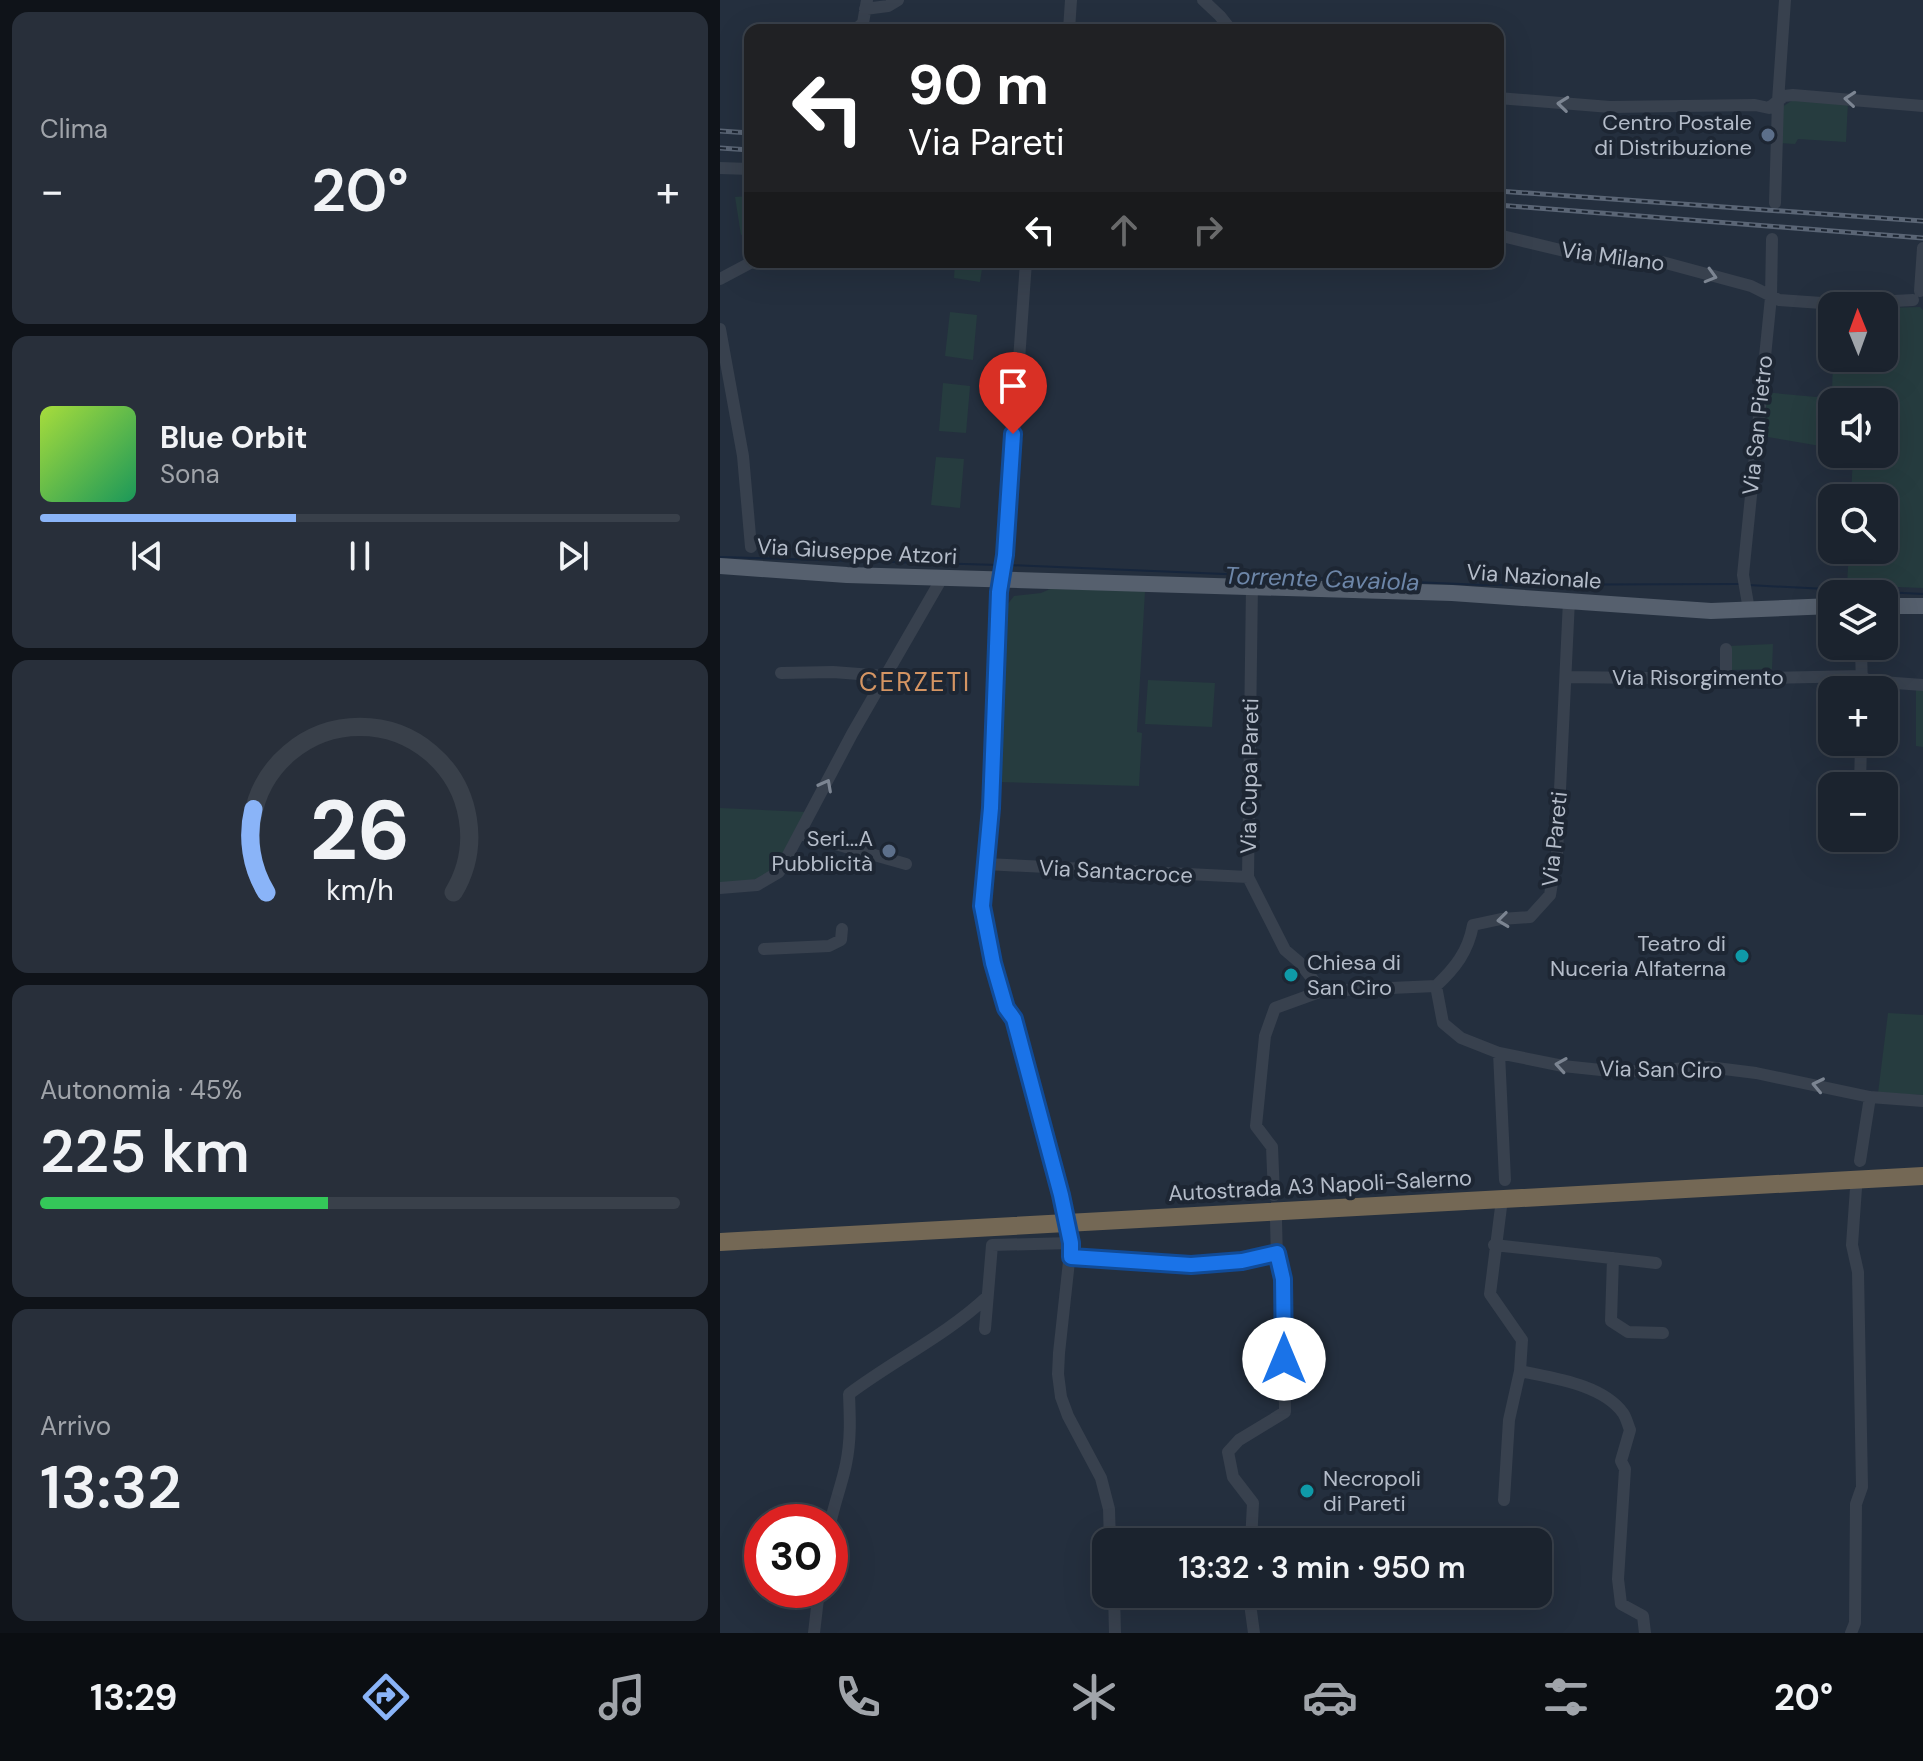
<!DOCTYPE html>
<html lang="it">
<meta charset="utf-8">
<style>
:root{--surface:#1b232e;--page:#282f3a;--text:#f1f3f6;--muted:#a0a4aa;--line:#39404a;--accent:#8ab4f8}
body{margin:0;font-family:"DM Sans",sans-serif;background:var(--page);color:var(--text);height:100vh;display:flex;flex-direction:column;font-size:30px;white-space:nowrap}
*{box-sizing:border-box;margin:0}
p{font-size:26px;color:var(--muted)}
.icon{flex:none;width:44px;height:44px;fill:none;stroke:currentColor;stroke-width:2;stroke-linecap:round;stroke-linejoin:round}
.map{position:relative;flex:1;overflow:hidden}
.sheet{display:flex;flex-direction:column;gap:12px;padding:12px;background:#0f1319;width:720px}
.sheet>*{flex:none}
.guide{position:absolute;left:24px;top:24px;width:760px;height:244px;border-radius:16px;box-shadow:0 8px 32px #0002,0 0 0 2px var(--line);background:#202124;color:#fff;overflow:hidden}
.needle{width:52px;rotate:359deg}
.buttons{position:absolute;left:1098px;top:292px;display:grid;gap:16px}
.buttons a{display:grid;place-items:center;width:80px;height:80px;border-radius:16px;background:var(--surface);box-shadow:0 8px 32px #0002,0 0 0 2px var(--line);font-size:40px}
.speed{position:absolute;left:24px;top:1504px;display:flex;gap:16px;font-size:40px;font-weight:700;text-align:center}
.speed>*{display:grid;place-content:center;width:104px;height:104px;border-radius:50%;background:var(--surface);box-shadow:0 8px 32px #0002,0 0 0 2px var(--line);line-height:1}
.speed .limit{border:12px solid #d22;background:#fff;color:#111}
.pin{position:absolute;display:grid;place-items:center;width:68px;height:68px;color:#fff;margin:-82px -34px;border-radius:50% 50% 50% 0;rotate:-45deg;box-shadow:0 0 8px #0007}
.pin .icon{rotate:45deg}
.me{position:absolute;width:88px;margin:-44px;rotate:0deg;stroke-linejoin:round;filter:drop-shadow(0 0 6px #0008)}
.turn{display:flex;align-items:center;gap:28px;height:168px;padding:0 32px;font-size:36px}
.turn .icon{width:104px;height:104px;stroke-width:2.5}
.turn b{display:block;font-size:56px;line-height:68px}
.lanes{display:flex;align-items:center;height:76px;padding:0 32px;background:#0003;justify-content:center;gap:40px;direction:ltr}
.lanes .off{opacity:.35}
.big{font-size:60px;font-weight:600;line-height:1.1}
.sheet .widget{flex:1;display:flex;flex-direction:column;justify-content:center;gap:12px;min-width:0;padding:0 28px;border-radius:16px;background:var(--page)}
.sheet .dial{align-items:center;gap:0}
.dial svg{height:208px;overflow:visible;fill:none;stroke:var(--line);stroke-width:7;stroke-linecap:round;text-anchor:middle}
.dial text{fill:var(--text);stroke:none}
.song{display:flex;align-items:center;gap:24px}
.cover{width:96px;height:96px;border-radius:12px;background:linear-gradient(135deg,hsl(80 70% 55%),hsl(150 70% 35%))}
.played{height:8px;border-radius:4px;background:linear-gradient(90deg,var(--accent) 40%,var(--line) 40%)}
.keys{display:flex;justify-content:space-around;direction:ltr}
.heat{display:flex;justify-content:space-between;align-items:center;font-size:44px;direction:ltr}
.charge{height:12px;border-radius:6px;background:linear-gradient(90deg,#34c759 45%,var(--line) 0)}
.trip{position:absolute;left:372px;top:1528px;width:460px;height:80px;border-radius:16px;background:var(--surface);box-shadow:0 8px 32px #0002,0 0 0 2px var(--line);font-weight:600;line-height:80px;text-align:center}
.tab-bar{display:flex;height:128px;justify-content:space-around;align-items:center;background:#0b0e12;color:var(--muted)}
.tab-bar .icon{width:56px;height:56px}
.tab-bar .selected{color:var(--accent)}
.tab-bar b{font-size:36px;color:var(--text)}
main{display:flex;flex:1;min-height:0}
.map>svg:first-child{display:block}
</style>
<main>
<section class="sheet">
<div class="widget"><p>Clima</p>
<div class="heat"><a>−</a><b class="big">20°</b><a>+</a></div>
</div>
<div class="widget">
<div class="song"><i class="cover"></i><div><b>Blue Orbit</b><p>Sona</p></div></div>
<div class="played"></div>
<div class="keys"><svg class="icon" aria-label="previous" viewBox="0 0 24 24"><path d="M18 5L8 12l10 7zM5 5v14"/></svg><svg class="icon" aria-label="pause" viewBox="0 0 24 24"><path d="M8 5v14M16 5v14"/></svg><svg class="icon" aria-label="next" viewBox="0 0 24 24"><path d="M6 5l10 7-10 7zM19 5v14"/></svg></div>
</div>
<div class="widget dial"><svg viewBox="0 0 100 80">
<path d="M14 69A42 42 0 1 1 86 69"/>
<path d="M14 69A42 42 0 0 1 9 37" stroke="#8ab4f8"/>
<text x="50" y="56" font-size="32" font-weight="700">26</text>
<text x="50" y="72" font-size="11">km/h</text>
</svg></div>
<div class="widget"><p>Autonomia · 45%</p><b class="big">225 km</b><div class="charge"></div></div>
<div class="widget"><p>Arrivo</p><b class="big">13:32</b></div>
</section>
<div class="map">
<svg width="1203" height="1633" viewBox="0 0 1203 1633">
<rect width="100%" height="100%" fill="#242f3e"/>
<!-- green -->
<path fill="#263c3f" d="M1076,98l52,3 -2,41 -48,-3 -3,5 -15,-1 2,-36z
M30,196v37l-9,2 -6,-38z
M235,262h28l-3,20 -26,-4z
M1200,307l3,3v278l-76,-3 2,-35h35v-52h-33l2,-44h31v-52h-52v46l-76,-13 7,-43 53,5 16,-5 1,-34h51v-50z
M230,312l27,3 -4,45 -28,-4z
M223,383l27,3 -4,47 -27,-2z
M216,457l28,2 -4,49 -29,-3z
M330,589l95,2 -8,141 5,1 -3,53 -141,-4 2,-91 7,-86 7,-9 27,-3z
M1053,644l-1,25 -44,1 1,-24z
M428,680l67,3 -3,44 -67,-3z
M1196,688h7v59l-7,-1z
M0,808l86,4 -28,53c-17,16 -36,19 -58,20z
M1168,1013l35,2v80l-45,-2z"/>
<g fill="none" stroke-linecap="round" stroke-linejoin="round">
<!-- stream -->
<path stroke="#17263c" stroke-width="2" d="M0,557l279,8
M289,565l475,20 254,-1
M1028,585l175,9"/>
<!-- minor -->
<path stroke="#38414e" stroke-width="12" d="M483,0l17,16 11,14
M145,9l23,-3 10,-6
M135,30l8,-7 4,-23
M349,30l2,-30
M778,98l112,9 145,-2 14,3 15,-12 9,-1 130,11
M0,168l30,1
M1055,203l3,-102 7,-101
M778,235l79,19 85,8 89,24 28,14 57,4 77,-4
M306,262l-21,293 -6,37 -8,216 -9,98 11,57 13,45 8,11 47,176 10,48 -12,110 -1,21 3,23 7,19 33,62 8,31 1,33
M0,279l32,-17
M1200,291l3,-43
M0,329l23,127 8,91
M532,585l-4,292 37,73 14,12 23,29
M1029,610l-6,-35 28,-278 1,-58
M1141,646l1,44
M1006,649v30
M61,673l52,-1 52,4
M846,677l160,2 136,-3 6,5 55,4
M1140,786l1,-44
M80,834l106,30
M1137,845l1,-7
M265,864l263,13
M0,888l37,-3 22,-13 73,-138 90,-156
M44,949l65,-3 12,-6 1,-11
M716,986l7,37 18,15 38,15 64,13 57,6 88,-5 48,6 114,24 53,4
M779,1053l6,127
M1140,1161l10,-64
M554,1195l-2,-48 -16,-21 9,-90 10,-28 47,-17 114,-5c19,-18 32,-34 37,-61l28,-6 29,-2 20,-22 7,-42 12,-253
M781,1207l-11,87 32,46 -2,31 -11,49 -5,80
M774,1245l162,18
M351,1257c74,5 133,12 206,-4
M893,1258l-2,63 17,11 35,1
M265,1329l7,-84 79,-2
M800,1371c32,7 82,13 103,42 3,4 5,12 7,17l-9,31 4,8 -7,110 3,25 22,12 2,17
M110,1525c4,-21 12,-41 16,-61 5,-24 4,-46 3,-70 45,-34 96,-58 138,-97
M531,1542l2,-39 -20,-26 -5,-25 11,-12 46,-28 -2,-133 -6,-18 -1,-41
M394,1594l1,39
M533,1594l-3,10 4,29
M94,1633l5,-43
M1131,1633l4,-10 1,-119 6,-17 -4,-215 -6,-27 4,-57"/>
<!-- major -->
<path stroke="#56606e" stroke-width="16" d="M0,566l127,9 605,18 259,18 121,-5
M1164,606h39"/>
<!-- highway -->
<path stroke="#746855" stroke-width="18" d="M0,1242l1203,-66"/>
<defs>
<path id="rail" d="M0,131l30,2
M0,148l30,2
M778,191l425,30
M778,205l425,33"/>
</defs>
<!-- rail casing -->
<use href="#rail" stroke="#5a6575" stroke-width="5"/>
<!-- rail -->
<use href="#rail" stroke="#1d2633" stroke-width="2" stroke-dasharray="6" stroke-linecap="butt"/>
</g>
<!-- one-way arrows -->
<defs><path id="oneway-chevron" d="M-2-3.5L2.5 0L-2 3.5" fill="none" stroke-width="1.6" stroke-linecap="round" stroke-linejoin="round" transform="scale(2)"/></defs>
<g stroke="#7c8592">
<use href="#oneway-chevron" transform="translate(1130 99) rotate(-175)"/>
<use href="#oneway-chevron" transform="translate(843 104) rotate(-174)"/>
<use href="#oneway-chevron" transform="translate(991 276) rotate(16)"/>
<use href="#oneway-chevron" transform="translate(106 785) rotate(-62)"/>
<use href="#oneway-chevron" transform="translate(783 920) rotate(173)"/>
<use href="#oneway-chevron" transform="translate(841 1065) rotate(-171)"/>
<use href="#oneway-chevron" transform="translate(1098 1085) rotate(-168)"/>
</g>
<g fill="none" stroke-linecap="round" stroke-linejoin="round">
<defs>
<path id="route" d="M293,434l-8,121 -6,37 -8,216 -9,98 11,57 13,45 8,11 47,176 10,48v14l120,8 51,-4 35,-8 6,26 1,80"/>
</defs>
<!-- route casing -->
<use href="#route" stroke="#114b97" stroke-width="20"/>
<!-- route -->
<use href="#route" stroke="#1a73e8" stroke-width="14"/>
</g>
<!-- markers -->
<g fill="#5c6f8a" stroke="#1d2633" stroke-width="3">
<circle cx="1048" cy="135" r="8"/>
<circle cx="169" cy="851" r="8"/>
</g>
<g fill="#0f9aa8" stroke="#1d2633" stroke-width="3">
<circle cx="1022" cy="956" r="8"/>
<circle cx="571" cy="975" r="8"/>
<circle cx="587" cy="1491" r="8"/>
</g>
<g text-anchor="middle" stroke-width="8" stroke-linejoin="round" paint-order="stroke">
<!-- poi labels -->
<g font-size="22" fill="#b4bcc9" stroke="#1d2633" text-anchor="end">
<text x="1032" y="130">Centro Postale<tspan x="1032" dy="25">di Distribuzione</tspan></text>
<text x="153" y="846">Seri...A<tspan x="153" dy="25">Pubblicità</tspan></text>
<text x="1006" y="951">Teatro di<tspan x="1006" dy="25">Nuceria Alfaterna</tspan></text>
<text x="587" y="970" text-anchor="start">Chiesa di<tspan x="587" dy="25">San Ciro</tspan></text>
<text x="603" y="1486" text-anchor="start">Necropoli<tspan x="603" dy="25">di Pareti</tspan></text>
</g>
<!-- street labels -->
<g font-size="22" fill="#b4bcc9" stroke="#1d2633">
<text transform="translate(893 256) rotate(8)" y="8">Via Milano</text>
<text transform="translate(1037 425) rotate(-84)" y="8">Via San Pietro</text>
<text transform="translate(137 551) rotate(3)" y="8">Via Giuseppe Atzori</text>
<text transform="translate(814 576) rotate(4)" y="8">Via Nazionale</text>
<text x="978" y="685">Via Risorgimento</text>
<text transform="translate(529 776) rotate(-89)" y="8">Via Cupa Pareti</text>
<text transform="translate(834 839) rotate(-84)" y="8">Via Pareti</text>
<text transform="translate(396 871) rotate(3)" y="8">Via Santacroce</text>
<text transform="translate(941 1069) rotate(1)" y="8">Via San Ciro</text>
<text transform="translate(600 1185) rotate(-3)" y="8">Autostrada A3 Napoli-Salerno</text>
</g>
<!-- water labels -->
<g font-size="24" font-style="italic" fill="#6d86a8" stroke="#1d2633">
<text transform="translate(602 579) rotate(2)" y="8">Torrente Cavaiola</text>
</g>
<!-- quarter labels -->
<g font-size="26" letter-spacing="2" fill="#d59563" stroke="#1d2633">
<text x="195" y="691">CERZETI</text>
</g>
</g>
</svg>
<div class="buttons">
<a><svg class="needle" viewBox="-14 -14 28 28"><path d="M0-13l5 13h-10z" fill="#e53935"/><path d="M0 13l5-13h-10z" fill="#a0a4aa"/></svg></a>
<a><svg class="icon" aria-label="sound" viewBox="0 0 24 24"><path d="M4 9h4l5-4v14l-5-4H4zM17 9q2 3 0 6"/></svg></a>
<a><svg class="icon" aria-label="search" viewBox="0 0 24 24"><circle cx="10" cy="10" r="6"/><path d="M15 15l6 6"/></svg></a>
<a><svg class="icon" aria-label="layers" viewBox="0 0 24 24"><path d="M12 4l9 5-9 5-9-5zM3 14l9 5 9-5"/></svg></a>
<a>+</a>
<a>−</a>
</div>
<div class="speed"><div class="limit">30</div></div>
<div class="pin" style="left:293px;top:434px;background:#d93025"><svg class="icon" aria-label="arrive" viewBox="0 0 24 24"><path d="M6 21V4h12l-3 4 3 4H6"/></svg></div>
<svg class="me" style="left:564px;top:1359px" viewBox="-20 -20 40 40"><circle r="19" fill="#fff"/><path d="M0-13L10 11 0 6-10 11z" fill="#1a73e8"/></svg>
<div class="trip">13:32 · 3 min · 950 m</div>
<div class="guide">
<div class="turn"><svg class="icon" aria-label="left" viewBox="0 0 24 24"><path d="M17 20v-9H6M10 6l-5 5 5 5"/></svg><div><b>90 m</b>Via Pareti</div></div>
<div class="lanes"><svg class="icon" aria-label="left" viewBox="0 0 24 24"><path d="M17 20v-9H6M10 6l-5 5 5 5"/></svg><svg class="icon off" aria-label="ahead" viewBox="0 0 24 24"><path d="M12 20V5M6 11l6-6 6 6"/></svg><svg class="icon off" aria-label="right" viewBox="0 0 24 24"><path d="M7 20v-9h11M14 6l5 5-5 5"/></svg></div>
</div>
</div>
</main>
<nav class="tab-bar">
<b>13:29</b>
<svg class="icon selected" aria-label="directions" viewBox="0 0 24 24"><path d="M12 3l9 9-9 9-9-9zM9 14v-3h6M13 9l2 2-2 2"/></svg>
<svg class="icon" aria-label="music" viewBox="0 0 24 24"><path d="M9 18V5l10-2v13"/><circle cx="6" cy="18" r="3"/><circle cx="16" cy="16" r="3"/></svg>
<svg class="icon" aria-label="phone" viewBox="0 0 24 24"><path d="M5 4h4l2 5-3 2q2 4 5 5l2-3 5 2v4C11 20 4 13 5 4z"/></svg>
<svg class="icon" aria-label="climate" viewBox="0 0 24 24"><path d="M12 3v18M4 7l16 10M4 17L20 7"/></svg>
<svg class="icon" aria-label="car" viewBox="0 0 24 24"><path d="M5 17H2v-5l4-1 3-4h7l3 4 3 1v5h-3M9 17h6M6 11h13"/><circle cx="7" cy="17" r="2"/><circle cx="17" cy="17" r="2"/></svg>
<svg class="icon" aria-label="filters" viewBox="0 0 24 24"><path d="M4 7h16M4 17h16"/><circle cx="9" cy="7" r="2"/><circle cx="15" cy="17" r="2"/></svg>
<b>20°</b>
</nav>
